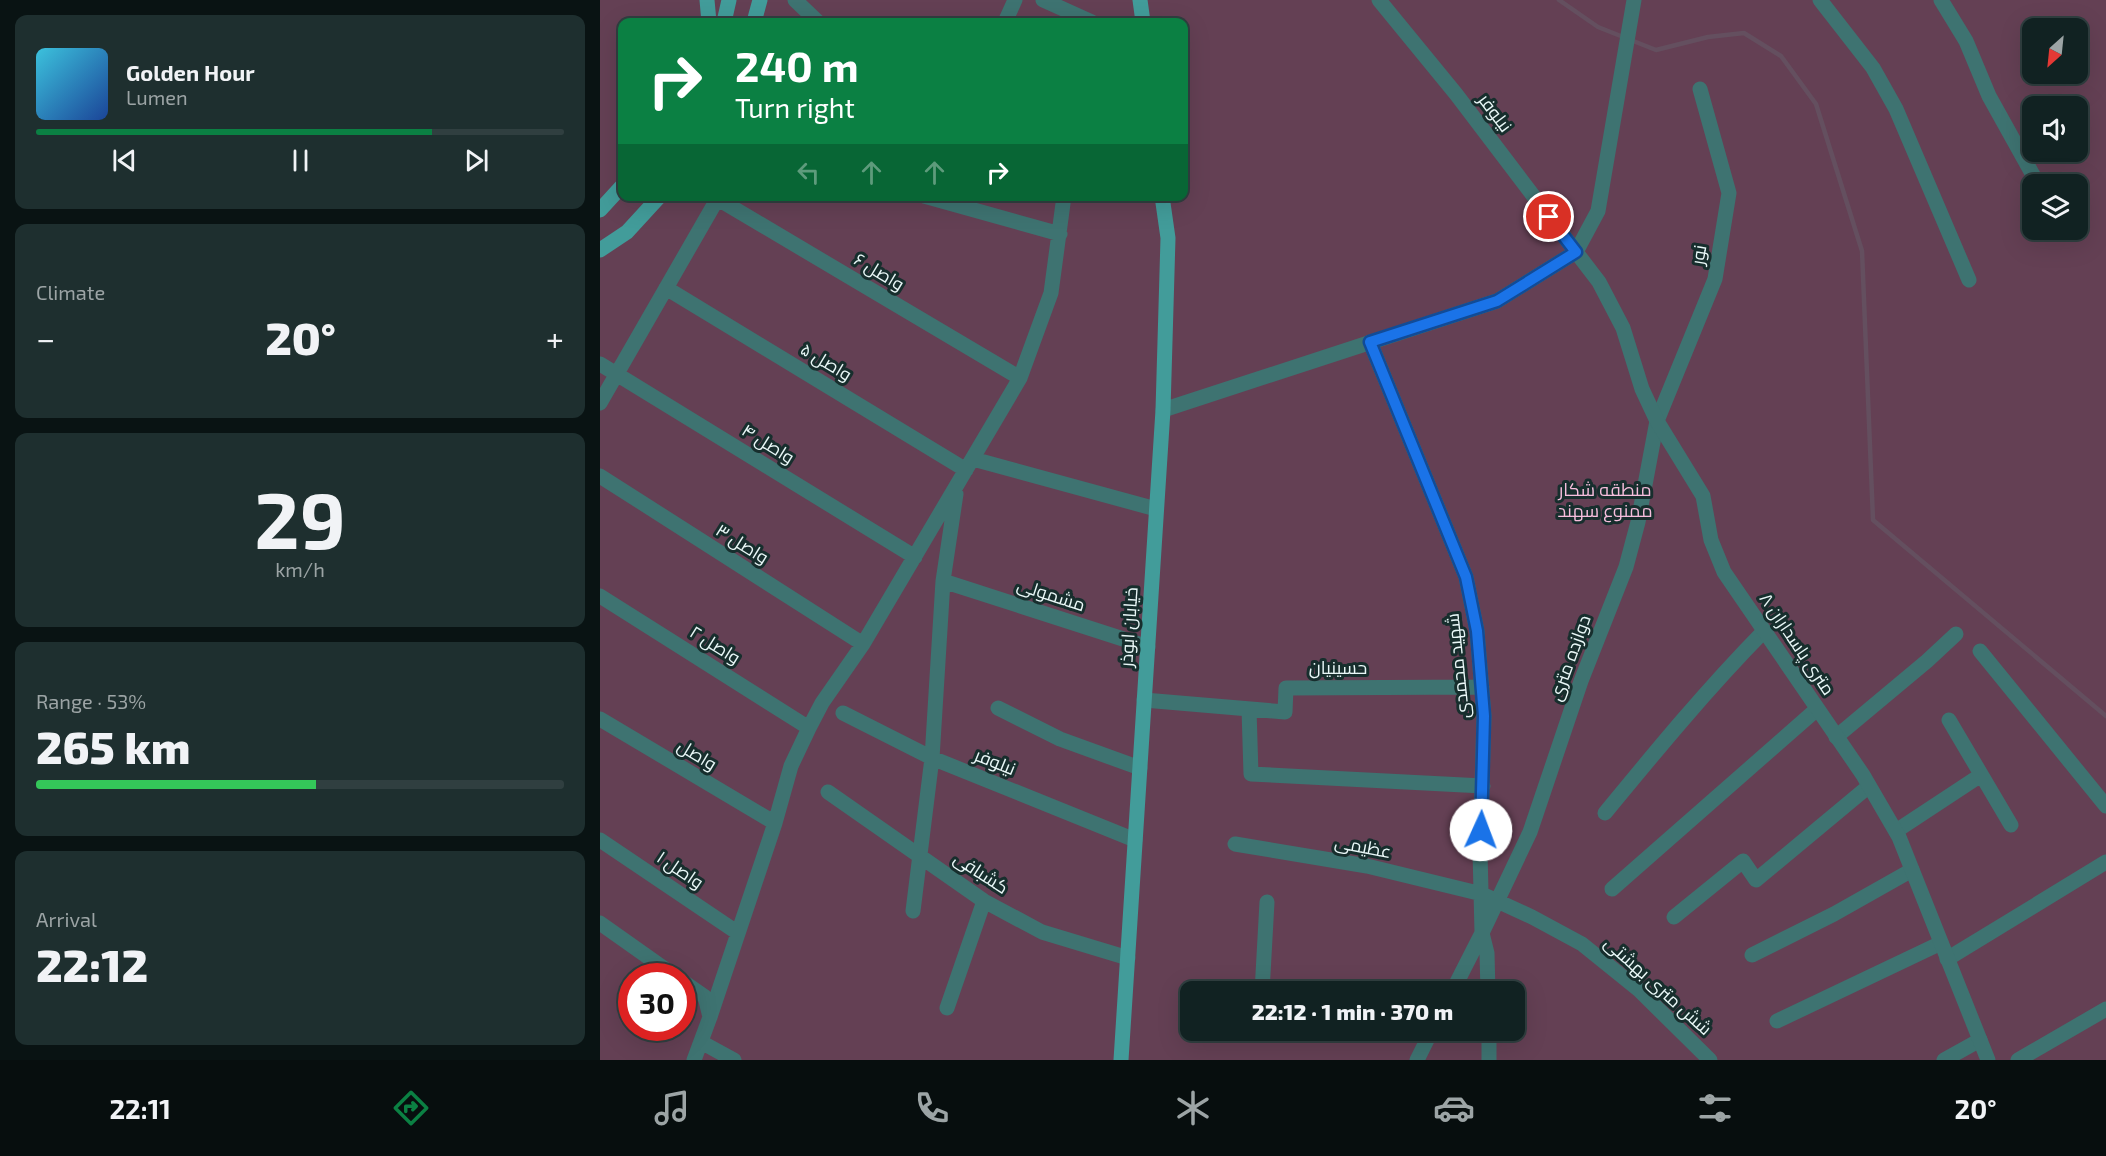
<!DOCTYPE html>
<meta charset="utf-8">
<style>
:root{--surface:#122;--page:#1e2f2f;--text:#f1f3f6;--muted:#9ca4a5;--line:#303f40;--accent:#0b8043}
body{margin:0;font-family:"Exo 2",Cairo,sans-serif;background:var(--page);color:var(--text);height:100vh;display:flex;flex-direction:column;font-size:22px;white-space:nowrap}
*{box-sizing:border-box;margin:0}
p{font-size:20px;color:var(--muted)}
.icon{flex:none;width:33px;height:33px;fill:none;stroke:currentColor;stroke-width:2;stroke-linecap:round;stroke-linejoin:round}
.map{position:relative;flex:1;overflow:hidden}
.panel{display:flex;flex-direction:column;gap:15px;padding:15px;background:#091313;width:600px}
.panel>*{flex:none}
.hud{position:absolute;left:18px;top:18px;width:570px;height:183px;border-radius:12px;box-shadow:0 6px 24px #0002,0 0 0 2px var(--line);background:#0b8043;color:#fff;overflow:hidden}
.needle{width:39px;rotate:207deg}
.tools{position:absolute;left:1422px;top:18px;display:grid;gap:12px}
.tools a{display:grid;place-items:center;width:66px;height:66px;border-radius:12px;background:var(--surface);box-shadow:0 6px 24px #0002,0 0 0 2px var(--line);font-size:30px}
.speed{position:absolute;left:18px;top:963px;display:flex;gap:12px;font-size:30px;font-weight:700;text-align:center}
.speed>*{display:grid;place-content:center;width:78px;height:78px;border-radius:50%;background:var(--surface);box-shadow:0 6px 24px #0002,0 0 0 2px var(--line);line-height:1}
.speed .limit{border:9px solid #d22;background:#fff;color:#111}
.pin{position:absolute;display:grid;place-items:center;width:51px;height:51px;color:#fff;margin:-26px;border:3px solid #fff;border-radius:50%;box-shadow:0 2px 6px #0007}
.me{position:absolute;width:66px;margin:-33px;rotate:2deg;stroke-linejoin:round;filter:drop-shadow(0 0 4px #0008)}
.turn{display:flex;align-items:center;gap:21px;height:126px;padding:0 18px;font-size:27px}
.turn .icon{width:78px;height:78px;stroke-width:2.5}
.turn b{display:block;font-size:42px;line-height:51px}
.lanes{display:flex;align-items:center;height:57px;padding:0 18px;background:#0003;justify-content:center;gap:30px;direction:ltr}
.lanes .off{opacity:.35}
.big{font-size:45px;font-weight:800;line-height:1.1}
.panel .card{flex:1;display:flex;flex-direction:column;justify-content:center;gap:9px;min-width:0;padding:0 21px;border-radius:12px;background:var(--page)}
.panel .dial{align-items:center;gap:0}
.dial b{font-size:78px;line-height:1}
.song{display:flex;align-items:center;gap:18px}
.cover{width:72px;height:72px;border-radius:9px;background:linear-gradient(135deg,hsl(190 70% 55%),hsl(220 70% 35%))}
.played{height:6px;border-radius:3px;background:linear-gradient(90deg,var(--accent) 75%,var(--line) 75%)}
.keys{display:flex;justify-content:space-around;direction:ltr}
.heat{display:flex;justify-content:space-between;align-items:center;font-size:33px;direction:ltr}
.charge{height:9px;border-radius:4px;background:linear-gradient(90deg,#34c759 53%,var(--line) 0)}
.trip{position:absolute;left:580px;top:981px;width:345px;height:60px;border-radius:12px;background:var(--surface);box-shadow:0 6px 24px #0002,0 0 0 2px var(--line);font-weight:800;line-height:60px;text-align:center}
.tab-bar{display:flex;height:96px;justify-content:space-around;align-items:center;background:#070e0e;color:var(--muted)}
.tab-bar .icon{width:42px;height:42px}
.tab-bar .current{color:var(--accent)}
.tab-bar b{font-size:27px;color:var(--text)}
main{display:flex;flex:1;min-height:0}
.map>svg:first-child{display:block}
</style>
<main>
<section class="panel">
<div class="card">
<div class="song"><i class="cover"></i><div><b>Golden Hour</b><p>Lumen</p></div></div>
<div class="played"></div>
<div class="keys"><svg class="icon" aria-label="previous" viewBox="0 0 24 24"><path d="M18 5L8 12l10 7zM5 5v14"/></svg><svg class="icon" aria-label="pause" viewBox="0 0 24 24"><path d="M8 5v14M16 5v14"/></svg><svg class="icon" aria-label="next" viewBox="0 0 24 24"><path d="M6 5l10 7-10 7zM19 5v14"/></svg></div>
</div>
<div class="card"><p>Climate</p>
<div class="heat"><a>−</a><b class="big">20°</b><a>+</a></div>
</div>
<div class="card dial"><b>29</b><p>km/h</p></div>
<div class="card"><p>Range · 53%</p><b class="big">265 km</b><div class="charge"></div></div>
<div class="card"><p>Arrival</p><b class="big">22:12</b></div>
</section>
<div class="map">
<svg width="1506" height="1060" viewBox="0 0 1506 1060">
<rect width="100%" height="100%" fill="#172e2d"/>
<!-- green -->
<path fill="#644054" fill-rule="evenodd" d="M0,0h1506v1060h-1506zM22,22h562v174h-562zM1432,28h46v46h-46zM1432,106h46v46h-46zM1432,184h46v46h-46zM32,976h50v52h-50zM591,992h324v38h-324z"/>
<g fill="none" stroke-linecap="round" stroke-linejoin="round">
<!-- stream -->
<path stroke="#644f5f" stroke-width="4.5" d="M959,0l39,27 58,23 52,-13 36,-4 37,23 35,48 46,147 11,269 233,196"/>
<!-- minor -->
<path stroke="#3e7371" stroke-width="15" d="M195,0l23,22
M443,0l49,22
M779,0l77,94 120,158
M1220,0l53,68 23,41 73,171
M1341,0l25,41 23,55 49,88
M405,22l10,-22
M324,196l136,38
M118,199l302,179
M66,288l300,182
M770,342l96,235 11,54 7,85 -4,135 2,82 -30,59
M0,364l315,193
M0,403l119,-207
M373,459l183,50
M0,476l263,168
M343,581l205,66
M0,596l209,132
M1380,651l126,155
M544,700l141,12 1,-24 196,-1
M398,708l62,31 80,29
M649,709l2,65 232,12
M243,713l89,45 203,82
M0,719l175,104
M1349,720l62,105
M1236,737l91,-76 29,-27
M228,792l156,109 58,31 86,26
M1005,813c51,-62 102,-124 159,-182
M1296,831l85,-56
M0,840l138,93
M635,844l132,22 115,28 50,23 50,27 57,46 71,70
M1012,889l205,-180
M313,911l19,-153 11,-177 13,-87
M1074,917l69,-56 13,19 113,-94
M0,923l75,53
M1152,955l82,-41 78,-44
M1347,959l159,-97
M82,981l23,16 5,20 -16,43
M662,992l5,-90
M888,992l-1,-39 -5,-20 48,-101 51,-151 45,-114 12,-45 19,-101 58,-142 14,-86 -29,-104
M347,1008l37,-107
M110,1017l65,-194 16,-57 18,-38 13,-25 41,-59 157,-266 31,-85 13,-97
M1177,1021l164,-78
M889,1030v30
M658,1035v-5
M101,1042l33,18
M817,1060l15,-30
M1344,1060l36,-20
M1418,1060l88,-51"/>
<!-- tertiary -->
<path stroke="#3e7371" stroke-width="15" d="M976,252l23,30 24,46 19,61 15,32 46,75 8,44 13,32 139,203 36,62 89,223
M563,410l334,-109 79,-49 22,-41 36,-211"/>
<!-- secondary -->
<path stroke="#429c9a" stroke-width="15" d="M107,0l2,22
M540,0l3,22
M124,22l5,-22
M154,22l6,-22
M0,210l22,-24
M0,250l27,-18 33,-36
M521,1060l42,-650 5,-172 -6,-42"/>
</g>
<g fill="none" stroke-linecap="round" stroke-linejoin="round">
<defs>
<path id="route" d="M881,830l3,-114 -7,-85 -11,-54 -96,-235 127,-41 79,-49 -27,-35"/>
</defs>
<!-- route casing -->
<use href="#route" stroke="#114b97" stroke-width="15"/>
<!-- route -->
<use href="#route" stroke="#1a73e8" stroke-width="10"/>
</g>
<g text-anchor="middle" stroke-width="6" stroke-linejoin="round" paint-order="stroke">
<!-- street labels -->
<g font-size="18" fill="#eaf8f8" stroke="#172e2d">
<text transform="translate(895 113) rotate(53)" y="6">نیلوفر</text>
<text transform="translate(1099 255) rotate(-81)" y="6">نور</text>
<text transform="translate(279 272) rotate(31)" y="6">واصل ۶</text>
<text transform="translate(226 362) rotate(31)" y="6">واصل ۵</text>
<text transform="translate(168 444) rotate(32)" y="6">واصل ۴</text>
<text transform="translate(142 544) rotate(32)" y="6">واصل ۳</text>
<text transform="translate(451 595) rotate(18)" y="6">مشمولی</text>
<text transform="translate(529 627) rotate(-86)" y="6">خیابان ابوذر</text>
<text transform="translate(1197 644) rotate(56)" y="6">۸ متری پاسداران</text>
<text transform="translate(115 645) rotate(32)" y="6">واصل ۲</text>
<text transform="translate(970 658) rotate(-70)" y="6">دوازده متری</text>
<text transform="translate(858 666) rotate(-96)" y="6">شهید محمدی</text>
<text x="738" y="674">حسینیان</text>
<text transform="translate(97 755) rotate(31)" y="6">واصل</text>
<text transform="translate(395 762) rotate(22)" y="6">نیلوفر</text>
<text transform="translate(763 847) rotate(11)" y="6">عظیمی</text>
<text transform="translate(80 870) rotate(34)" y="6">واصل ۱</text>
<text transform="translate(381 873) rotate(33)" y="6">کشبافی</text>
<text transform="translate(1058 986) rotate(42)" y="6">شش متری بهشتی</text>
</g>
<!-- park labels -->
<g font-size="18" fill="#f7bedd" stroke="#172e2d">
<text x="1005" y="496">منطقه شکار<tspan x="1005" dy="21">ممنوع سهند</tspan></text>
</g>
</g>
</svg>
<div class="tools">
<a><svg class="needle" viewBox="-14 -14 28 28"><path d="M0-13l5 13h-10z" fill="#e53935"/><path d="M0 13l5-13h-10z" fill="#9ca4a5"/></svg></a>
<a><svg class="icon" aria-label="sound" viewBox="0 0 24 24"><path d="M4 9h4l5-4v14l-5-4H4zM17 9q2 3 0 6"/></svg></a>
<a><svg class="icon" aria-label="layers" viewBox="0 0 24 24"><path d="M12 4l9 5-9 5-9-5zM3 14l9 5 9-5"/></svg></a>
</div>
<div class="speed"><div class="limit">30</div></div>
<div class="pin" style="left:949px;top:217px;background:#d93025"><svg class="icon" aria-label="arrive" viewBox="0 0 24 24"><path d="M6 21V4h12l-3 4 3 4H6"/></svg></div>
<svg class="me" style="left:881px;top:830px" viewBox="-20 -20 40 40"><circle r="19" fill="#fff"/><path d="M0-13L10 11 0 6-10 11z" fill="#1a73e8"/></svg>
<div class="trip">22:12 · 1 min · 370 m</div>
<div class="hud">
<div class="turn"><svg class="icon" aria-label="right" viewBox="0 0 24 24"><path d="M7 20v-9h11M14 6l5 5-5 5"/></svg><div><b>240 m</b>Turn right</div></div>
<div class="lanes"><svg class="icon off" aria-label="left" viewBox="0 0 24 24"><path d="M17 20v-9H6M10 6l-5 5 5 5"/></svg><svg class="icon off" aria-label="ahead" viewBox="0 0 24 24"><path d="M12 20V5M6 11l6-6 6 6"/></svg><svg class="icon off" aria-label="ahead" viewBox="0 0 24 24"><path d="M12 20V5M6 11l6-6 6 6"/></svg><svg class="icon" aria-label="right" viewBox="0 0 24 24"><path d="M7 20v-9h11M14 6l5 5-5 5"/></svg></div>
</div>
</div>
</main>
<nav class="tab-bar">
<b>22:11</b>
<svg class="icon current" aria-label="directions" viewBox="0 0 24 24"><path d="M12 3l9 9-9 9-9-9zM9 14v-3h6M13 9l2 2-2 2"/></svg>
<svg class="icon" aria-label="music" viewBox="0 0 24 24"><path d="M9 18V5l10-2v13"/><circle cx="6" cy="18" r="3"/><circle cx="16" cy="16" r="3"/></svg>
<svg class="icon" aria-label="phone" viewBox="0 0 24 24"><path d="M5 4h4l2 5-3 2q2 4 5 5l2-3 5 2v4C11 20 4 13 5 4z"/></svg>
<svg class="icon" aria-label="climate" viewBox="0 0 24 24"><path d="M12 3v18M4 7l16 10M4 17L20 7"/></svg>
<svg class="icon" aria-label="car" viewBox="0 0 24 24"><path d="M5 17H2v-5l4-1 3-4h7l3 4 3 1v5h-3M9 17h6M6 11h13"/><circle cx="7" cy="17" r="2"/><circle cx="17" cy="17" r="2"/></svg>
<svg class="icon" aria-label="filters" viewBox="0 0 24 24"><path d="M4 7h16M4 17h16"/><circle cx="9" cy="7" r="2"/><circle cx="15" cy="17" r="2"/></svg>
<b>20°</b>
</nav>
